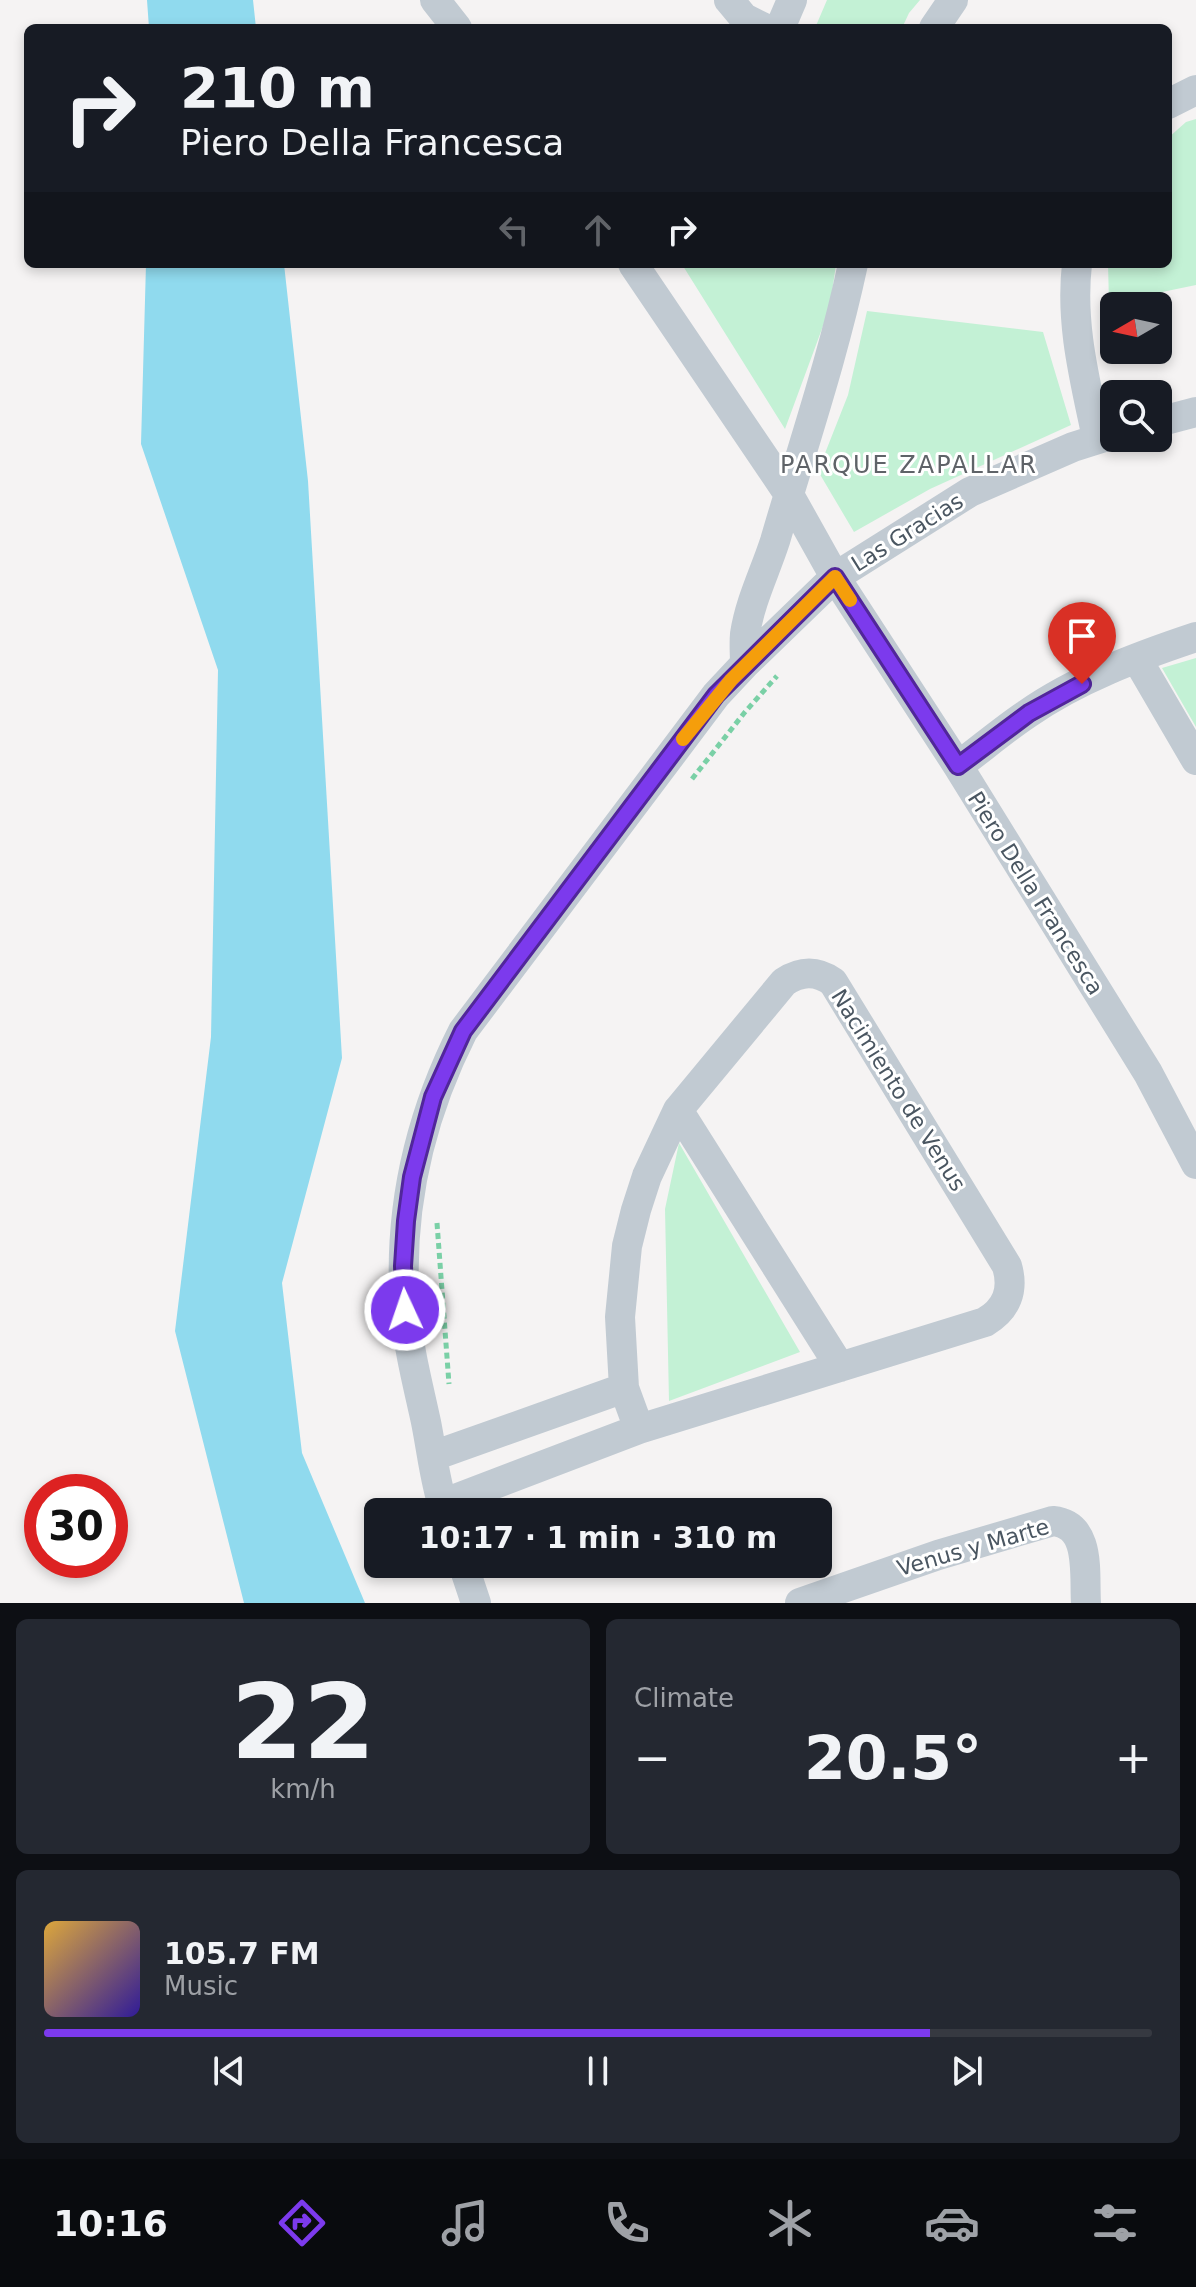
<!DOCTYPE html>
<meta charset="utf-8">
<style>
:root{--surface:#171b24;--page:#242831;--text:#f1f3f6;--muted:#9ea1a6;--line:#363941;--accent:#7c3aed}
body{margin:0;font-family:"DejaVu Sans",sans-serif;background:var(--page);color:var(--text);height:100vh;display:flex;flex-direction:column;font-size:30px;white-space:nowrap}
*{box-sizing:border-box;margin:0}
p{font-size:26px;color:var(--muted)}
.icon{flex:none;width:44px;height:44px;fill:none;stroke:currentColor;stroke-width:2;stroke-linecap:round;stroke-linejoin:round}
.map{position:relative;height:1603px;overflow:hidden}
.sheet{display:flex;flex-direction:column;gap:16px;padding:16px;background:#0d0f14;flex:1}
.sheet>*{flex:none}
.top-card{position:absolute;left:24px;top:24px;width:1148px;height:244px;border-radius:12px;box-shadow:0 4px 12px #0003;background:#171b24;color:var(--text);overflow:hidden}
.needle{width:52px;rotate:261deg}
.fabs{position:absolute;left:1100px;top:292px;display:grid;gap:16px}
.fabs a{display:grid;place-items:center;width:72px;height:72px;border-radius:12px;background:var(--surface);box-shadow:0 4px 12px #0003;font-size:40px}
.speed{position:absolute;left:24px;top:1474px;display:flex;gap:16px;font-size:40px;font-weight:700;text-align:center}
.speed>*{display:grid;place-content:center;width:104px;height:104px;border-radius:50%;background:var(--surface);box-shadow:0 4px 12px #0003;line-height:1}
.speed .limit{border:12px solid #d22;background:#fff;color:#111}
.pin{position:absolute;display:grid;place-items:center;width:68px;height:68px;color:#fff;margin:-82px -34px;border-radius:50% 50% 50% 0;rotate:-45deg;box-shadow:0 0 8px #0007}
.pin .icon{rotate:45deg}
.me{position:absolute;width:88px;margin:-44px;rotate:357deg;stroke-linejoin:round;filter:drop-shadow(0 0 6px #0008)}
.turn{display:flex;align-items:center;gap:28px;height:168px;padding:0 24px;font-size:36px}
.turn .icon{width:104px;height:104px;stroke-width:2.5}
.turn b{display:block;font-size:56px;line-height:68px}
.lanes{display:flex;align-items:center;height:76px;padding:0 24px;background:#0003;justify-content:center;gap:40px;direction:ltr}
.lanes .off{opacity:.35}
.big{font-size:60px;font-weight:600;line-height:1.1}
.sheet .card{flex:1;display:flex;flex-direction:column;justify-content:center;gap:12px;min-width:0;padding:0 28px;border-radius:12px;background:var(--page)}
.sheet .dial{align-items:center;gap:0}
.dial b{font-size:104px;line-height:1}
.song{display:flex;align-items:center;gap:24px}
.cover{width:96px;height:96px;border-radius:12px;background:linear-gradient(135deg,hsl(40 70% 55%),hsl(250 70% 35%))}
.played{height:8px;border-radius:4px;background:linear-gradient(90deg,var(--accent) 80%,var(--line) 80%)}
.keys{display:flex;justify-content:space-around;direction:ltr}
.heat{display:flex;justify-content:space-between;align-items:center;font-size:44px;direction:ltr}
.sheet .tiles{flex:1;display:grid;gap:16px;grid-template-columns:1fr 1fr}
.card:last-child{grid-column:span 2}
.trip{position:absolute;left:364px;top:1498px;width:468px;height:80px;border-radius:12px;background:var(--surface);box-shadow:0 4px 12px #0003;font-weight:600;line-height:80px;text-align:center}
.menu{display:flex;height:128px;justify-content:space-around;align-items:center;background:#090b0e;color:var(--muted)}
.menu .icon{width:56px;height:56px}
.menu .active{color:var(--accent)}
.menu b{font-size:36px;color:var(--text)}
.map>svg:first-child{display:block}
</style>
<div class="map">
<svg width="1196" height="1603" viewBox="0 0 1196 1603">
<rect width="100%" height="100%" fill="#f5f3f3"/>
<!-- green -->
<path fill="#c3f1d5" d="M827,0h93l-11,13 -7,15h-87z
M1196,119v166l-87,18 -1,-39h60v-126l18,-16z
M684,264h152l-6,43 -45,122 -102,-163z
M867,311l176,21 28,93 -141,64 -76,43 -36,-61 30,-76z
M1196,658v69l-34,-59z
M679,1143l121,209 -131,49 -4,-192z"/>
<!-- water -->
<path fill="#90daee" d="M147,0h106l3,28h-107z
M146,264h138l24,217 34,577 -60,225 20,170 63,150h-121l-69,-272 36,-294 7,-367 -77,-226z"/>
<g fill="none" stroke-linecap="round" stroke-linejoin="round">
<!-- path -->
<path stroke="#7ad0a6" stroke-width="5" stroke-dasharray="6 4" stroke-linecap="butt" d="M692,779l53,-67 32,-36
M437,1223l12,161"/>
<!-- street -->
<path stroke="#c1cad2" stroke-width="30" d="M435,0l22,28
M729,0l15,18 20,10
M780,28l12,-28
M934,28l19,-28
M1168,104l28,-14
M633,264l155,229 47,84 123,189 190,307 48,91
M1077,264c-7,60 8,116 20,174
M1158,422l38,-10
M1137,659l59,101
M745,664c0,-10 -1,-20 0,-30 5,-33 20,-62 30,-93 27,-93 58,-183 78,-277
M958,766c23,-17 45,-36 69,-52 50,-35 112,-58 169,-77
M678,1110l162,257
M433,1456l191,-68
M442,1504l197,-75 346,-107c22,-13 29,-32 22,-56l-174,-284c-17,-12 -32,-11 -49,0l-106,128 -31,66 -11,34 -9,36 -7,71 4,71 15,41
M445,1512c-10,-28 -13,-60 -19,-90 -8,-37 -18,-75 -21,-114 -7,-97 14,-190 58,-277l253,-336 29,-31 90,-87 135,-85 103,-45 41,-13
M463,1564l13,39
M800,1603l138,-48 115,-34c39,4 31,53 33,82"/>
</g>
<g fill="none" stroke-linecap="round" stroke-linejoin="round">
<defs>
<path id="route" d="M405,1310l-2,-44 3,-45 6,-44 21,-80 30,-66 253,-336 119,-118 123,189 71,-53 53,-29"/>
</defs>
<!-- route casing -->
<use href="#route" stroke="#51269a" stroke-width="20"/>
<!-- route -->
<use href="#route" stroke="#7c3aed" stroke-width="14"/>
<!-- slow -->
<path stroke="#f59e0b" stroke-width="14" d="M683,739l48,-59 104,-103 15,23"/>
</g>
<g text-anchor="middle" stroke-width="6" stroke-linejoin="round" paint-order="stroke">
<!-- street labels -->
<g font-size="22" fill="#4a5661" stroke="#fff">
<text transform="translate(907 532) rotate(-32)" y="8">Las Gracias</text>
<text transform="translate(1036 893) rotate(58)" y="8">Piero Della Francesca</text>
<text transform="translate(899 1090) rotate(58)" y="8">Nacimiento de Venus</text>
<text transform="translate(973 1547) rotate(-16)" y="8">Venus y Marte</text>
</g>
<!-- neighbourhood labels -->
<g font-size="24" letter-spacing="2" fill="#5f6368" stroke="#fff">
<text x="909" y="473">PARQUE ZAPALLAR</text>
</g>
</g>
</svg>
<div class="fabs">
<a><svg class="needle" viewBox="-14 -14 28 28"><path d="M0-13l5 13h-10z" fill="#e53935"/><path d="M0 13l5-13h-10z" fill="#9ea1a6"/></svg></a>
<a><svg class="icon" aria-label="search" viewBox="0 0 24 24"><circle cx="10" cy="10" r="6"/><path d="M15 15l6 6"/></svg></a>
</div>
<div class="speed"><div class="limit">30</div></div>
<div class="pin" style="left:1082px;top:684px;background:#d93025"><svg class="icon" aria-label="arrive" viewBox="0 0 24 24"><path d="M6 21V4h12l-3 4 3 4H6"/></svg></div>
<svg class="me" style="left:405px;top:1310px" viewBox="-20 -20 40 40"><circle r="17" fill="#7c3aed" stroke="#fff" stroke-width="3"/><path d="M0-11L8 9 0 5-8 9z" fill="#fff"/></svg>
<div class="trip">10:17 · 1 min · 310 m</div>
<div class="top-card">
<div class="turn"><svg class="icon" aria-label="right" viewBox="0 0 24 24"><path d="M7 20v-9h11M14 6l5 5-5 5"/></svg><div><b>210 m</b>Piero Della Francesca</div></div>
<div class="lanes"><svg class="icon off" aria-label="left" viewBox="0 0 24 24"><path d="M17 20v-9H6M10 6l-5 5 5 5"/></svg><svg class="icon off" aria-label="ahead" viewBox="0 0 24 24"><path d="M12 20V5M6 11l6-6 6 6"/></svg><svg class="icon" aria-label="right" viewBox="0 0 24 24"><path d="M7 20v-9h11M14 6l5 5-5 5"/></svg></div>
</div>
</div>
<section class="sheet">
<div class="tiles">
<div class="card dial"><b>22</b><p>km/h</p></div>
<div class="card"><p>Climate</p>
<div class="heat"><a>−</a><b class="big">20.5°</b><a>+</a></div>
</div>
<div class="card">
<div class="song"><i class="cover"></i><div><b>105.7 FM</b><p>Music</p></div></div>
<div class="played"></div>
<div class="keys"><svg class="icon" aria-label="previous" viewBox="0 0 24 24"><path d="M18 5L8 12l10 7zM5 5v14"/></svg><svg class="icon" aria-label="pause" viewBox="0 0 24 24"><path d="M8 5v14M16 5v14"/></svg><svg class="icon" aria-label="next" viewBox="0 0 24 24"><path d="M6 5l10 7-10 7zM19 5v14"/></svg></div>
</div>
</div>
</section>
<nav class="menu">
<b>10:16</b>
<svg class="icon active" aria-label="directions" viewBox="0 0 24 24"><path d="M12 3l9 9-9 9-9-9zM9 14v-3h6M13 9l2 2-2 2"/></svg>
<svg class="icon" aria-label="music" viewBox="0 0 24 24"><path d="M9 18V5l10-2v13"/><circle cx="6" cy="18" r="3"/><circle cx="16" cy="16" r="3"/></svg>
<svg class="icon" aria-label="phone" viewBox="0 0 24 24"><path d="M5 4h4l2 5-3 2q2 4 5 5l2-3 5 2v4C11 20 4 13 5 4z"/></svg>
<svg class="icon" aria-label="climate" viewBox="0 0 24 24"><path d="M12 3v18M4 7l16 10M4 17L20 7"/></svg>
<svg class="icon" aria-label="car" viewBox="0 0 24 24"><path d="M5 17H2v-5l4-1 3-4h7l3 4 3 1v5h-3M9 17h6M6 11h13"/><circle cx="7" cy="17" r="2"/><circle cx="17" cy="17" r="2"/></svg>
<svg class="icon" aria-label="filters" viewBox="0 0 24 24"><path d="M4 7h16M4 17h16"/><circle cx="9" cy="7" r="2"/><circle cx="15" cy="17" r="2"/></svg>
</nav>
